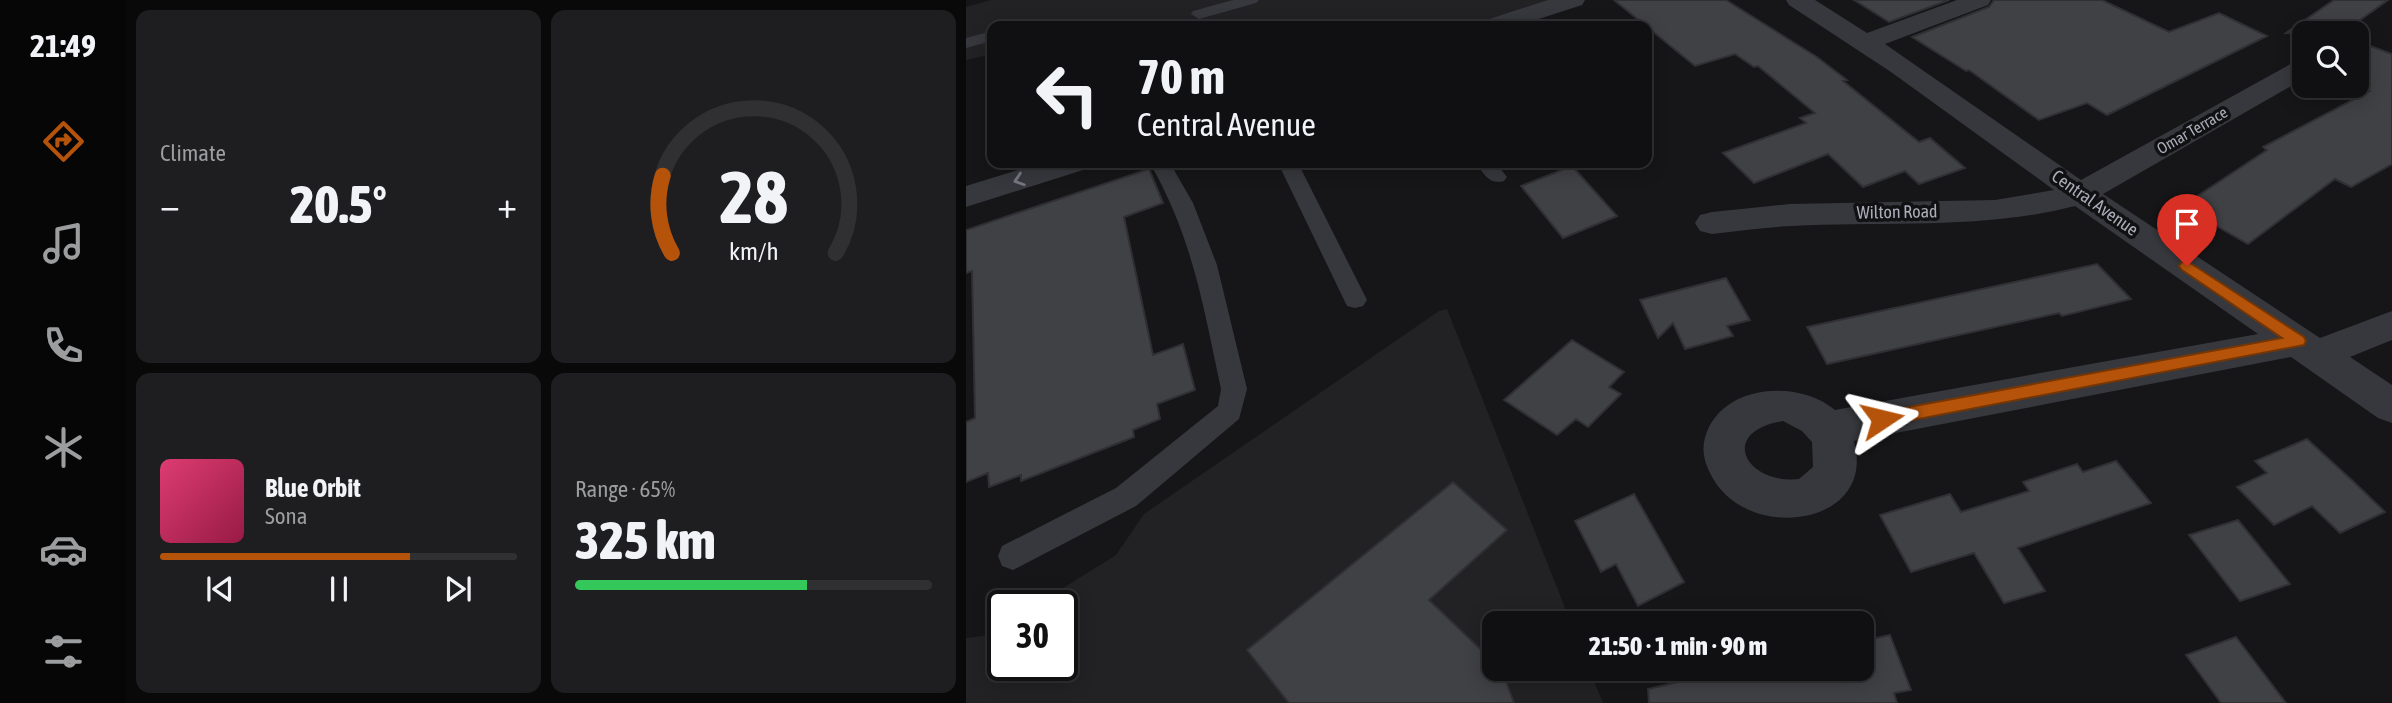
<!DOCTYPE html>
<meta charset="utf-8">
<style>
:root{--surface:#101012;--page:#1e1e20;--text:#f1f3f6;--muted:#9c9d9f;--line:#303032;--accent:#b45309}
body{margin:0;font-family:"Asap Condensed",sans-serif;background:var(--page);color:var(--text);height:100vh;display:flex;flex-direction:column;font-size:26px;white-space:nowrap}
*{box-sizing:border-box;margin:0}
p{font-size:23px;color:var(--muted)}
.icon{flex:none;width:38px;height:38px;fill:none;stroke:currentColor;stroke-width:2;stroke-linecap:round;stroke-linejoin:round}
.map{position:relative;flex:1;overflow:hidden}
.panel{display:flex;flex-direction:column;gap:10px;padding:10px;background:#09090a;width:840px}
.panel>*{flex:none}
.hud{position:absolute;left:21px;top:21px;width:665px;height:147px;border-radius:14px;box-shadow:0 4px 18px #0003,0 0 0 2px var(--line);background:#101012;color:var(--text);overflow:hidden}
.tools{position:absolute;left:1326px;top:21px;display:grid;gap:14px}
.tools a{display:grid;place-items:center;width:77px;height:77px;border-radius:14px;background:var(--surface);box-shadow:0 4px 18px #0003,0 0 0 2px var(--line);font-size:35px}
.speed{position:absolute;left:21px;top:590px;display:flex;gap:14px;font-size:35px;font-weight:700;text-align:center}
.speed>*{display:grid;place-content:center;width:91px;height:91px;border-radius:50%;background:var(--surface);box-shadow:0 4px 18px #0003,0 0 0 2px var(--line);line-height:1}
.speed .limit{border:4px solid #111;border-radius:10px;background:#fff;color:#111}
.pin{position:absolute;display:grid;place-items:center;width:60px;height:60px;color:#fff;margin:-72px -30px;border-radius:50% 50% 50% 0;rotate:-45deg;box-shadow:0 0 7px #0007}
.pin .icon{rotate:45deg}
.me{position:absolute;width:77px;margin:-38px;rotate:80deg;stroke-linejoin:round;filter:drop-shadow(0 0 5px #0008)}
.turn{display:flex;align-items:center;gap:24px;height:147px;padding:0 35px;font-size:32px}
.turn .icon{width:91px;height:91px;stroke-width:2.5}
.turn b{display:block;font-size:49px;line-height:60px}
.big{font-size:52px;font-weight:800;line-height:1.1}
.panel .card{flex:1;display:flex;flex-direction:column;justify-content:center;gap:10px;min-width:0;padding:0 24px;border-radius:14px;background:var(--page)}
.panel .dial{align-items:center;gap:0}
.dial svg{height:182px;overflow:visible;fill:none;stroke:var(--line);stroke-width:7;stroke-linecap:round;text-anchor:middle}
.dial text{fill:var(--text);stroke:none}
.song{display:flex;align-items:center;gap:21px}
.cover{width:84px;height:84px;border-radius:10px;background:linear-gradient(135deg,hsl(340 70% 55%),hsl(340 70% 35%))}
.played{height:7px;border-radius:4px;background:linear-gradient(90deg,var(--accent) 70%,var(--line) 70%)}
.keys{display:flex;justify-content:space-around;direction:ltr}
.heat{display:flex;justify-content:space-between;align-items:center;font-size:38px;direction:ltr}
.charge{height:10px;border-radius:5px;background:linear-gradient(90deg,#34c759 65%,var(--line) 0)}
.panel .tiles{flex:1;display:grid;gap:10px;grid-template-columns:repeat(2,1fr)}
.trip{position:absolute;left:516px;top:611px;width:392px;height:70px;border-radius:14px;background:var(--surface);box-shadow:0 4px 18px #0003,0 0 0 2px var(--line);font-weight:800;line-height:70px;text-align:center}
main{display:flex;flex:1;min-height:0}
.menu{display:flex;flex-direction:column;width:126px;justify-content:space-around;align-items:center;background:#060607;color:var(--muted)}
.menu .icon{width:49px;height:49px}
.menu .current{color:var(--accent)}
.menu b{font-size:32px;color:var(--text)}
.map>svg:first-child{display:block}
</style>
<main>
<nav class="menu">
<b>21:49</b>
<svg class="icon current" aria-label="directions" viewBox="0 0 24 24"><path d="M12 3l9 9-9 9-9-9zM9 14v-3h6M13 9l2 2-2 2"/></svg>
<svg class="icon" aria-label="music" viewBox="0 0 24 24"><path d="M9 18V5l10-2v13"/><circle cx="6" cy="18" r="3"/><circle cx="16" cy="16" r="3"/></svg>
<svg class="icon" aria-label="phone" viewBox="0 0 24 24"><path d="M5 4h4l2 5-3 2q2 4 5 5l2-3 5 2v4C11 20 4 13 5 4z"/></svg>
<svg class="icon" aria-label="climate" viewBox="0 0 24 24"><path d="M12 3v18M4 7l16 10M4 17L20 7"/></svg>
<svg class="icon" aria-label="car" viewBox="0 0 24 24"><path d="M5 17H2v-5l4-1 3-4h7l3 4 3 1v5h-3M9 17h6M6 11h13"/><circle cx="7" cy="17" r="2"/><circle cx="17" cy="17" r="2"/></svg>
<svg class="icon" aria-label="filters" viewBox="0 0 24 24"><path d="M4 7h16M4 17h16"/><circle cx="9" cy="7" r="2"/><circle cx="15" cy="17" r="2"/></svg>
</nav>
<section class="panel">
<div class="tiles">
<div class="card"><p>Climate</p>
<div class="heat"><a>−</a><b class="big">20.5°</b><a>+</a></div>
</div>
<div class="card dial"><svg viewBox="0 0 100 80">
<path d="M14 69A42 42 0 1 1 86 69"/>
<path d="M14 69A42 42 0 0 1 10 35" stroke="#b45309"/>
<text x="50" y="56" font-size="32" font-weight="700">28</text>
<text x="50" y="72" font-size="11">km/h</text>
</svg></div>
<div class="card">
<div class="song"><i class="cover"></i><div><b>Blue Orbit</b><p>Sona</p></div></div>
<div class="played"></div>
<div class="keys"><svg class="icon" aria-label="previous" viewBox="0 0 24 24"><path d="M18 5L8 12l10 7zM5 5v14"/></svg><svg class="icon" aria-label="pause" viewBox="0 0 24 24"><path d="M8 5v14M16 5v14"/></svg><svg class="icon" aria-label="next" viewBox="0 0 24 24"><path d="M6 5l10 7-10 7zM19 5v14"/></svg></div>
</div>
<div class="card"><p>Range · 65%</p><b class="big">325 km</b><div class="charge"></div></div>
</div>
</section>
<div class="map">
<svg width="1426" height="703" viewBox="0 0 1426 703">
<rect width="100%" height="100%" fill="#161618"/>
<!-- built -->
<path fill="#222225" d="M25,0h559l-83,26h-475v28l-26,6v-53z
M481,309l124,314h-77v45l95,1 14,34h-637v-65l24,-3 13,-8v38h59v-59l-26,-1 80,-50 28,-41 295,-203z"/>
<!-- building -->
<path fill="#404145" stroke="#303034" stroke-width="2" d="M648,0h112l91,57 30,23 -4,1 76,61 11,-4 35,30 -46,16 -14,-13 -42,16 -35,-33 -74,29 -31,-30 83,-30 -6,-5 15,-5 -57,-47 -4,1 -19,-13 -40,12z
M888,0h95l-60,22z
M1028,0h108l67,32 50,-19 48,23 -160,79 -20,-12 -48,17 -70,-50 -3,1 -54,-34 77,-30z
M1368,0h54l-46,33h-56z
M1391,41l35,13v110l-41,23 -16,-8 -87,65 -56,-32 11,-8 -10,-5 74,-49 -4,-3 107,-56 -13,-7z
M606,166l45,50 -54,22 -42,-52z
M183,169l14,34 -39,14 29,138 30,-11 12,46 -38,14 3,15 -27,11 1,7 -113,44v-6l-32,12 -1,-14 -22,9v-60l9,-4 -3,-147 -6,2v-43z
M1131,264l34,35 -69,17 -3,-3 -232,51 -20,-37z
M760,278l24,42 -23,6 6,10 -48,13 -12,-26 -15,15 -18,-38z
M606,340l52,32 -15,15 12,7 -33,33 -12,-8 -19,16 -53,-35z
M1341,439l48,44 30,29 -45,21 -28,-27 -38,19 -37,-38 30,-14 -12,-12z
M1150,461l35,42 -133,45 27,43 -41,12 -30,-50 -63,19 -31,-57 70,-21 11,18 68,-21 -6,-9 54,-18 6,8z
M487,482l54,48 -78,70 65,62v6l8,2 12,33h-225l-42,-53z
M668,494l50,88 -46,24 -22,-42 -15,8 -26,-51z
M1272,520l52,64 -50,17 -51,-66z
M924,635l21,55 -17,3 3,10h-248l-1,-14 92,-21h122v-27z
M1270,637l50,66h-65l-35,-48z"/>
<g fill="none" stroke-linecap="round" stroke-linejoin="round">
<!-- service -->
<path fill="#37383d" fill-rule="evenodd" d="M267,0h26l-3,3 -57,16 -8,-5 2,-3z
M388,20l6,2 1,4h-19z
M66,21l8,5h-17l2,-3z
M26,31v10l-26,7v-10z
M184,163h20l23,40 24,62 30,124 -8,30 -103,87 -123,64 -11,-4 -4,-10 4,-10 114,-58 102,-82 3,-17c-18,-84 -28,-150 -71,-226z
M312,163h20l69,137 -4,6 -8,2 -8,-2z
M510,163h20l11,14 -3,4c-15,4 -20,-7 -28,-18z"/>
<!-- minor -->
<path fill="#37383d" fill-rule="evenodd" d="M582,0h37l-3,5 -65,21h-38l4,-5z
M820,0h29l52,33 90,-33h34l-3,5 -103,39 196,136 215,-119 9,-2v19l-202,116 217,144 72,-27v29l-42,17 42,28v38l-14,-5 -87,-61 -437,84c24,86 -110,104 -144,32 -8,-17 -9,-29 -1,-46 22,-44 92,-46 126,-17l423,-76 -183,-128c-93,24 -188,15 -283,20 -27,1 -53,5 -80,8l-12,-3 -5,-8 5,-8 12,-3 78,-8 205,-4 59,-10 -163,-118 -102,-67zM817,421l19,10 10,11 1,25 -14,12c-53,6 -82,-47 -16,-58z
M75,163h46l-4,7 -117,37v-21z"/>
</g>
<!-- one-way arrows -->
<defs><path id="oneway-chevron" d="M-2-3.5L2.5 0L-2 3.5" fill="none" stroke-width="1.6" stroke-linecap="round" stroke-linejoin="round" transform="scale(1.75)"/></defs>
<use stroke="#757881" href="#oneway-chevron" transform="translate(53 180) rotate(162)"/>
<!-- route -->
<path fill="#b45309" stroke="#753606" stroke-width="2" d="M1221,261l117,76 2,4 -2,4 -422,81 -6,-2 -2,-5 2,-5 6,-2 400,-74 -100,-68 -3,-4 3,-4z"/>
<g text-anchor="middle" stroke-width="7" stroke-linejoin="round" paint-order="stroke">
<!-- far-street labels -->
<g font-size="16" fill="#a8adb8" stroke="#111113">
<text transform="translate(1226 130) rotate(-30)" y="6">Omar Terrace</text>
</g>
<!-- street labels -->
<g font-size="18" fill="#a8adb8" stroke="#111113">
<text transform="translate(1129 203) rotate(35)" y="6">Central Avenue</text>
<text transform="translate(931 212) rotate(-1)" y="6">Wilton Road</text>
</g>
</g>
</svg>
<div class="tools">
<a><svg class="icon" aria-label="search" viewBox="0 0 24 24"><circle cx="10" cy="10" r="6"/><path d="M15 15l6 6"/></svg></a>
</div>
<div class="speed"><div class="limit">30</div></div>
<div class="pin" style="left:1221px;top:266px;background:#d93025"><svg class="icon" aria-label="arrive" viewBox="0 0 24 24"><path d="M6 21V4h12l-3 4 3 4H6"/></svg></div>
<svg class="me" style="left:916px;top:419px" viewBox="-20 -20 40 40"><path d="M0-17L14 15 0 8-14 15z" fill="#b45309" stroke="#fff" stroke-width="4"/></svg>
<div class="trip">21:50 · 1 min · 90 m</div>
<div class="hud">
<div class="turn"><svg class="icon" aria-label="left" viewBox="0 0 24 24"><path d="M17 20v-9H6M10 6l-5 5 5 5"/></svg><div><b>70 m</b>Central Avenue</div></div>
</div>
</div>
</main>
